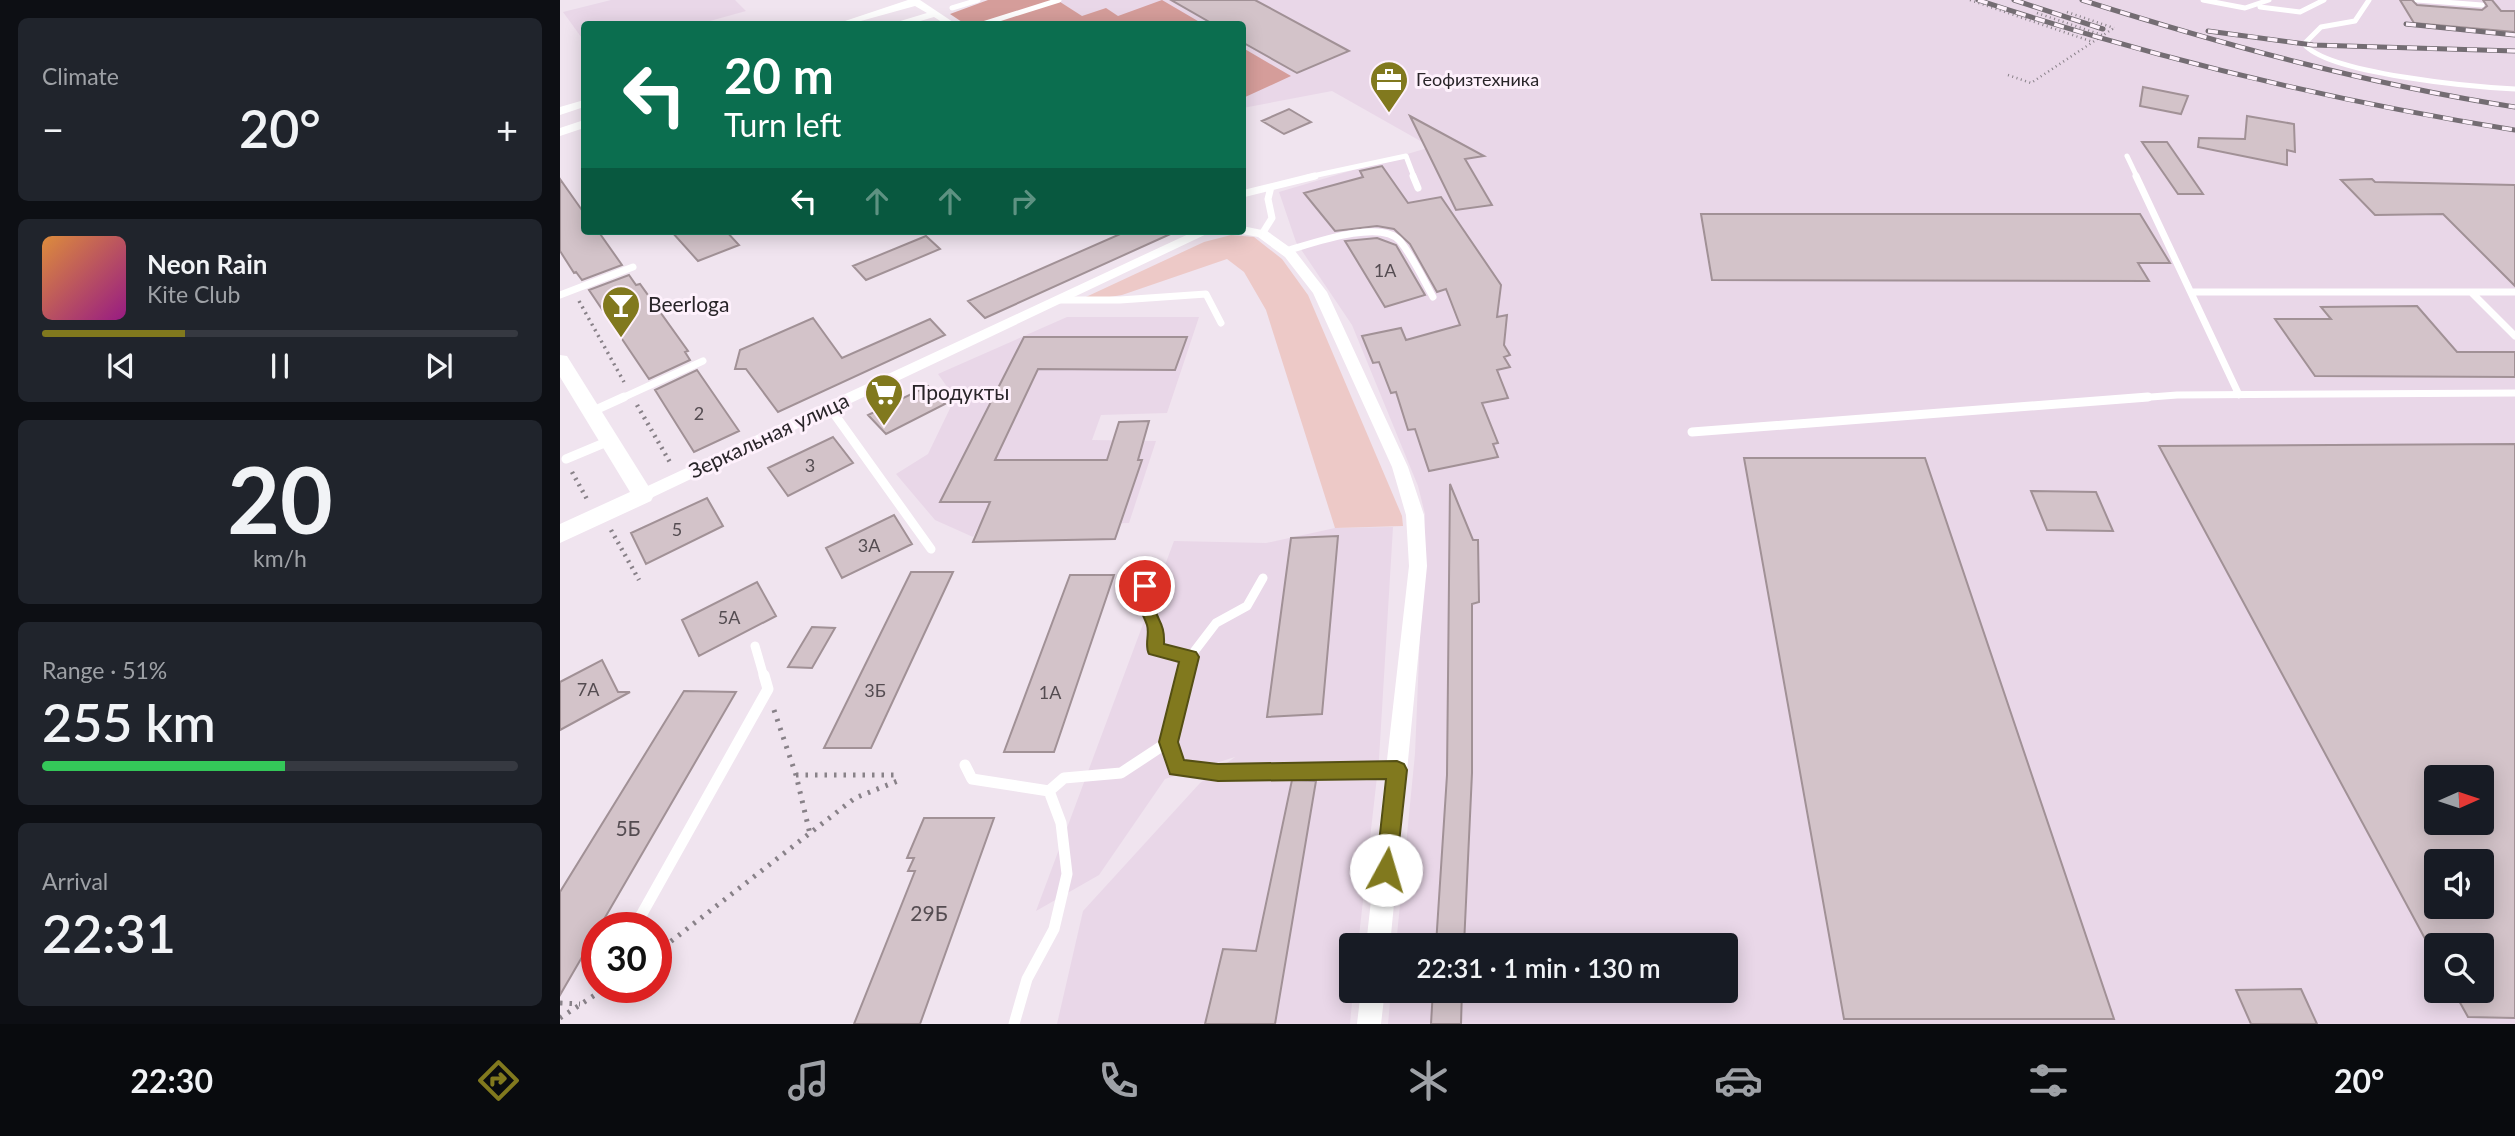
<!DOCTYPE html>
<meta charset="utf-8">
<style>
:root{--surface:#171b24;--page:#20242c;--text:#f1f3f6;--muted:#9ea1a6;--line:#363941;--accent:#81791e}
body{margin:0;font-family:Lato,sans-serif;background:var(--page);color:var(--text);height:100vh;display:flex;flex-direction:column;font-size:26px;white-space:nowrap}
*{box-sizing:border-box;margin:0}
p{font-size:23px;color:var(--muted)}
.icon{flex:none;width:38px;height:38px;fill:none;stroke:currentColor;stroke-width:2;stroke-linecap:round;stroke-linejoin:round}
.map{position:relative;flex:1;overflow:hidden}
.details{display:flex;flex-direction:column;gap:18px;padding:18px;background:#0d0f14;width:560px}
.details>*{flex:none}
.top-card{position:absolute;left:21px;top:21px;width:665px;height:214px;border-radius:7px;box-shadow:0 4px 18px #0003;background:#0b6e4f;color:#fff;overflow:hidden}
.needle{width:46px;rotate:87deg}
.fabs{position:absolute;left:1864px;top:765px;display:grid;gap:14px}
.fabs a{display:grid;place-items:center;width:70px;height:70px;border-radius:7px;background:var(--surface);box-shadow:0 4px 18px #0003;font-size:35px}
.speed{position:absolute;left:21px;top:912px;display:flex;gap:14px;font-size:35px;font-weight:700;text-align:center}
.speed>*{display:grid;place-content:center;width:91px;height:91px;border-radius:50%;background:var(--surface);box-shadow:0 4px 18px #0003;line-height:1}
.speed .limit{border:10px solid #d22;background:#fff;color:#111}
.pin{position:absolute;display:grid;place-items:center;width:60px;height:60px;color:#fff;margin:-30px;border:4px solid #fff;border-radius:50%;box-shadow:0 2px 7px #0007}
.me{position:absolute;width:77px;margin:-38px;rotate:6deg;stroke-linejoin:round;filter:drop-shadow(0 0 5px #0008)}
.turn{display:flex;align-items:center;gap:24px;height:147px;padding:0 28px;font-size:32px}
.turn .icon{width:91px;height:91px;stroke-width:2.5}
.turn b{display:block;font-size:49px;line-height:60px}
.lanes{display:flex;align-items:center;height:66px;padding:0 28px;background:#0003;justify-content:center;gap:35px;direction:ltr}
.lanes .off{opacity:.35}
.big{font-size:52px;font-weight:600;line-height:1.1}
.details .card{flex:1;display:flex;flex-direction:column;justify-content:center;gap:10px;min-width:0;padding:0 24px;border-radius:10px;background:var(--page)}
.details .dial{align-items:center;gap:0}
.dial b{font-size:91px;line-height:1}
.song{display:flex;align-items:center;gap:21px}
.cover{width:84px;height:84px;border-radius:10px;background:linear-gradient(135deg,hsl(30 70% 55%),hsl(310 70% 35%))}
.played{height:7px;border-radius:4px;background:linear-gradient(90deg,var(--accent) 30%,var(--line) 30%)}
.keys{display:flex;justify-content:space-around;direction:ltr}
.heat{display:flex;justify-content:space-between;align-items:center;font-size:38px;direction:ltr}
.charge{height:10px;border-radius:5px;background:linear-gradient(90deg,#34c759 51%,var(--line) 0)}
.trip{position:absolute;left:779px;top:933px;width:399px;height:70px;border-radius:7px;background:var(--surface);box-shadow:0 4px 18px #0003;font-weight:600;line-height:70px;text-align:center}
.menu{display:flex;height:112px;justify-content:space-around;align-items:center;background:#090b0e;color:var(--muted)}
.menu .icon{width:49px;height:49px}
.menu .on{color:var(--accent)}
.menu b{font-size:32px;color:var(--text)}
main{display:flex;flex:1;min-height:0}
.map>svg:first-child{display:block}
</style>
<main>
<section class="details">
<div class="card"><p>Climate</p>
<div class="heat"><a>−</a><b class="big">20°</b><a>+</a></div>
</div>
<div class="card">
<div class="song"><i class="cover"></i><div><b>Neon Rain</b><p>Kite Club</p></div></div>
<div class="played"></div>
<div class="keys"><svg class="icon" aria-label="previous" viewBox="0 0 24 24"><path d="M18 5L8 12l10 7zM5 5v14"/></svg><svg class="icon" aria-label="pause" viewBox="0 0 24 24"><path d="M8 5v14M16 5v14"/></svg><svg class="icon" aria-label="next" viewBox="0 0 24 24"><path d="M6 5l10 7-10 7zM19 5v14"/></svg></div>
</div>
<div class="card dial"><b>20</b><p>km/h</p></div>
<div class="card"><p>Range · 51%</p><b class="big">255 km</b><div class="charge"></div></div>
<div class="card"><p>Arrival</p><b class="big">22:31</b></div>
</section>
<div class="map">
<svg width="1955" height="1024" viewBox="0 0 1955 1024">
<rect width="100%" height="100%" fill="#f0e4ef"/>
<!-- built -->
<path fill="#e9d7e8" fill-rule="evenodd" d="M51,0h124l11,11 -47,13h-115v17l-21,-29z
M471,0h1484v1024h-1127l3,-33 335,-1v-45h-330l19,-191 10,-240 -7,-28 -66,-161 -56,-83 -17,-50 152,-45 -99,-56 -89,17 -1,-84h-174zM1876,777h46v45h-46zM1876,861h46v45h-46zM1876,945h46v45h-46z
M507,317h132l-32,96 -66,2 -9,25 64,1 -27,82 -151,4 -5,10 -38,-17 -39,-46 32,-20 27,-56 -17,-24z
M833,527l-14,232 -21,186h-7v45l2,1 -3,33h-293l26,-113 117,-128 35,-26 -70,22 -66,96 -63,36 138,-370 92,2 69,-15z"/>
<!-- green -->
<path fill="#edc9c7" d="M671,235l23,2 28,22 26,36 94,221 1,10 -68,2 -69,-218 -22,-38 -17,-13 -105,36 -49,8 131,-61z"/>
<!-- forest -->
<path fill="#d59d9a" d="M428,0h69l25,16 24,-8 12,8 44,-16 41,24h-238l-15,-10z
M683,48l48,28 -48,22z"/>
<!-- building -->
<path fill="#d3c3c9" stroke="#a19196" stroke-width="2" fill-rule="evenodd" d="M611,0h84l94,51 -52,22 -55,-31v-18h-29z
M1840,0h12l5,5 65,5 5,-4 -4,-6h9l9,11h14v21l-101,-9z
M1583,87l45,9 -7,18 -41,-8z
M729,109l22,13 -27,12 -22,-13z
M850,116l74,40 -19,3 27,46 -36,5z
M1687,116l47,8 1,28 -8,-2v15l-89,-18 1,-9 46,1z
M1582,142h25l36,52h-25z
M822,166l26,37 33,-6 60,88 -4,32 10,-2 -3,30 6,10 -6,2 6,10 -13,3 11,28 -26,5 16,40 -5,1 5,13 -69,14 -14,-42 -7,1 -12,-38 -5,1 -12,-31 -6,1 -11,-27 39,-8 5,12 54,-15 -14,-36 -9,3 -27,-48 -16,-15 -17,-3 -42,5 -31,-38 59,-16 -3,-6z
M0,179l24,34v18h14l24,34 -40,15 -6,-8 -2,1 -14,-22z
M1812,179l3,3 140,3v101l-72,-72 -68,1 -34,-35z
M1141,214h439l30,49h-32l11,18 -437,-1z
M111,231h55l13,14 -41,16z
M567,231h50l-192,87 -17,-17z
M366,236l14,13 -74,31 -13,-14z
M817,238l19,7 29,50 -40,12 -40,-66z
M69,275l7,10 4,-1 48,67 -3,1 5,8 -41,19 -60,-89z
M1857,306l40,46h58v25l-200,-1 -40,-57h56l-10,-12z
M253,318l29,40 88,-39 15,16 -167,77 -32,-43h-11l5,-19z
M464,337h163l-12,33 -137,-1 -43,91h112l12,-38 30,-1 -11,39h4l-27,79 -142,3 17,-40h-50z
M137,370l42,61 -45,21 -39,-62z
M368,386l17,18 -59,30 -18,-19z
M273,437l20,26 -65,33 -20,-28z
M1955,444v574l-47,-1 -15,-27h29v-45h-46v14l-277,-513zM1876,777h46v45h-46zM1876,861h46v45h-46z
M1184,458h181l189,561h-270z
M890,484l23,56h5l1,62 -7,2v169l-8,172h-28l11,-170z
M1471,491l65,1 17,39 -66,-1z
M147,498l16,28 -77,38 -15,-31z
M334,515l18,29 -70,34 -16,-30z
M778,536l-16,178 -55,3 24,-179z
M351,572h42l-82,176h-47z
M510,575h44l-60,177h-50z
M197,582l19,34 -77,40 -17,-36z
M252,627l23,1 -23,40 -24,-1z
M42,660l16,32h12l-70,38v-48z
M124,691l52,1 -176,303v-103z
M732,780l24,1 -41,243h-70l18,-75 33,2z
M364,818h70l-74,206h-66l61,-153h-7l6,-13h-7z
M1741,989l16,35h-66l-15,-34z
M873,990h29l-1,34h-30z"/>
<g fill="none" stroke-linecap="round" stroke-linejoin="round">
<!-- path-far3 -->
<path stroke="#888188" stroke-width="2.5" stroke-dasharray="1 3.5" stroke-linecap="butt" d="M1410,0l123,42
M1507,12l47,16
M1477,13l65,22
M1448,75l23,8 83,-55"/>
<!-- path-far2 -->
<path stroke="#888188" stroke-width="3.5" stroke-dasharray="2 4.5" stroke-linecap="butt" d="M19,301l45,81"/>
<!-- path-far1 -->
<path stroke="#888188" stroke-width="4.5" stroke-dasharray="2 5" stroke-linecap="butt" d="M77,405l34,59
M12,472l16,29
M51,530l28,50"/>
<!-- path -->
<path stroke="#888188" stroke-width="5" stroke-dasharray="2.5 7" stroke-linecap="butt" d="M214,710l22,65 14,59
M236,775h101
M96,953l199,-155 45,-18
M0,1003l20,1
M0,1018l47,-31"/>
<!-- service-far3 -->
<path stroke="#fff" stroke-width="5" d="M1643,0l42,8 24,-8
M1809,0l-14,21 -34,6 -17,17c24,30 171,43 211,45
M1857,0l65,5
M1700,7l40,5 24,-12
M392,8l26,-8
M423,24l76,-24
M1567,156l10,21
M748,177l98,-21 8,21"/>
<!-- service-far2 -->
<path stroke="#fff" stroke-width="7" d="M853,176l5,12
M1576,176l103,219
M682,194l73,-18
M702,234l10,-16 -4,-19 3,-12
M726,251c24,-7 95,-33 114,-10 13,16 23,38 33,56
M1631,292h324
M1912,293l43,43
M0,295l73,-28
M501,300h59l86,-6 15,29
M60,399l83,-38
M1565,399l52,-4 338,-2"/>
<!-- service-far1 -->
<path stroke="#fff" stroke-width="9" d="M270,408l101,141
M31,412l33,-15
M1132,432l456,-35
M6,459l43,-18
M585,567v39l11,22 -1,21 35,8
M195,646l9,31
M625,677l5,-20 26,-34 31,-17 16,-28"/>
<!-- service -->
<path stroke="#fff" stroke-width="11" d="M625,675l-17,67 9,26 41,5 177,-3
M405,765l7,14 77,12
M489,791l15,-13 57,-5 47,-31
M74,928l134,-239 -4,-14
M454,1024l13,-45 27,-50 13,-55 -6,-51 -12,-32"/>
<!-- minor -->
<path fill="#fff" fill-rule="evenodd" d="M348,0h12l36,24h-11l-11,-7 -24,7h-14l1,-2 30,-9 -12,-7 -65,18h-14z
M24,100v7l-24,8v-8z
M24,120v8l-24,8v-8z
M682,226l25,5 28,20 32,41 81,175 16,48 3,51 -37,379h-24l43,-379 -3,-51 -14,-48 -79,-174 -28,-36 -27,-20 -21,-4 -1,-2h6z
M635,231h18l-564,268h-12l-3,-4 3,-4z
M801,990h24l-4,34h-24z"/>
<!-- tertiary -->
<path fill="#fff" fill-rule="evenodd" d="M0,355l7,1 87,139 -3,6 -91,42v-19l70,-32 -70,-115z"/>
<defs>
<path id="rail" d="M1418,0c176,58 354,101 537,130
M1454,0l89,29
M1522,0c142,45 285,84 433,107
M1846,24l109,11
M1648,31l105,14 202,6"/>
</defs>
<!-- rail casing -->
<use href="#rail" stroke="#746d73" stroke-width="5"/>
<!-- rail -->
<use href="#rail" stroke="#fef1fc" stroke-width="3.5" stroke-dasharray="10" stroke-linecap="butt"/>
</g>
<!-- route -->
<path fill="#81791e" stroke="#544f14" stroke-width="2" d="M585,580l6,2c4,8 1,14 3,23 3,17 11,17 10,39l32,8 3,5 -21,85 6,18 34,4 179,-3 7,3 3,6 -11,100 -3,7 -7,3 -7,-3 -3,-7 10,-91 -168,2 -48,-7 -11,-32 20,-80 -30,-8c-5,-9 1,-19 -2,-29 -5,-15 -16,-26 -8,-43z"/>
<!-- icons -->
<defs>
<symbol id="office-pin" viewBox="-11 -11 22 30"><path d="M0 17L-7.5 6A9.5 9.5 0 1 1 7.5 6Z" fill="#81791e" stroke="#fef1fc"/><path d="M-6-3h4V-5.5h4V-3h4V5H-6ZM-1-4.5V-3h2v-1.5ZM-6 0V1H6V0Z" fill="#fff"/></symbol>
<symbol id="bar-pin" viewBox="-11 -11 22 30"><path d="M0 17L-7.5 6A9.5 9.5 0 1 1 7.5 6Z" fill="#81791e" stroke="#fef1fc"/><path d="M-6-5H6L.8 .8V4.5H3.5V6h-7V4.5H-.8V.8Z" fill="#fff"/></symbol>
<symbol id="supermarket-pin" viewBox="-11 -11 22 30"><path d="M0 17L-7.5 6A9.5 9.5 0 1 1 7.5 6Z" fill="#81791e" stroke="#fef1fc"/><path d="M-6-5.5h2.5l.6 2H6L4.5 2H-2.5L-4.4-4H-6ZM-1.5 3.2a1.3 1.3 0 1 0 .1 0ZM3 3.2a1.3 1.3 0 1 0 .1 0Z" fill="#fff"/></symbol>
</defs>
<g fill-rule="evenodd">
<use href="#office-pin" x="807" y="58" width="44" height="60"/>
<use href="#bar-pin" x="39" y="283" width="44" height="60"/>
<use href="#supermarket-pin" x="302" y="371" width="44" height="60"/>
</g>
<g text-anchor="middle" stroke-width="6" stroke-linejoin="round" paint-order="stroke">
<!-- far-poi labels -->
<g font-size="18" fill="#292529" stroke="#fef1fc" text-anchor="start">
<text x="856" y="86">Геофизтехника</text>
</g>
<!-- number labels -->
<g font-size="18" fill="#544c51">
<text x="825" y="277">1А</text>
<text x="139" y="420">2</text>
<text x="250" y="472">3</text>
<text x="117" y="536">5</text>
<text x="309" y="552">3А</text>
<text x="169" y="624">5А</text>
<text x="28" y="696">7А</text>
<text x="315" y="697">3Б</text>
<text x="490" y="699">1А</text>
</g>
<!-- poi labels -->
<g font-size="21" fill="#292529" stroke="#fef1fc" text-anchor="start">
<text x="88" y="312">Beerloga</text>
<text x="351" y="400">Продукты</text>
</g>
<!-- street labels -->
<g font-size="21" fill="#292529" stroke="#fef1fc">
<text transform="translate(209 436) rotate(-25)" y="7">Зеркальная улица</text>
</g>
<!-- near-number labels -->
<g font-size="21" fill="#544c51">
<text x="68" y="836">5Б</text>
<text x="369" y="921">29Б</text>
</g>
</g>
</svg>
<div class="fabs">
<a><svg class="needle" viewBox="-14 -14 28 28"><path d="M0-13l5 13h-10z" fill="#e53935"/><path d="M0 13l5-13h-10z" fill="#9ea1a6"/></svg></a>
<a><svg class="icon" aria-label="sound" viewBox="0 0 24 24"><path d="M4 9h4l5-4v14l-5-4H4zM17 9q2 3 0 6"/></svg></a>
<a><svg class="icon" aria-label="search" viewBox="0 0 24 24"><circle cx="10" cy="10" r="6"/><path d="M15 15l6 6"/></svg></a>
</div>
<div class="speed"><div class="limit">30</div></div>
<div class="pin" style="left:585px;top:586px;background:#d93025"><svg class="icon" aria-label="arrive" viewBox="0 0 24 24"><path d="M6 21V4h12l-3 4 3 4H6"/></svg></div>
<svg class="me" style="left:826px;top:870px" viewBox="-20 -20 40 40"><circle r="19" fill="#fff"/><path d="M0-13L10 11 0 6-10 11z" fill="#81791e"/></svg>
<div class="trip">22:31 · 1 min · 130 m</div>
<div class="top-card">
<div class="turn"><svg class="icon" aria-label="left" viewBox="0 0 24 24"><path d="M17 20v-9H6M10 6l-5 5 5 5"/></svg><div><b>20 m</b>Turn left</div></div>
<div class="lanes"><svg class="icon" aria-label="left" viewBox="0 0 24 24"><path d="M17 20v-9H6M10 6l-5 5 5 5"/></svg><svg class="icon off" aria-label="ahead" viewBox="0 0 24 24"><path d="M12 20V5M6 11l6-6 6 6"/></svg><svg class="icon off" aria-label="ahead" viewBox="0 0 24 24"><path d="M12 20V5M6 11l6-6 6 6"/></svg><svg class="icon off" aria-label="right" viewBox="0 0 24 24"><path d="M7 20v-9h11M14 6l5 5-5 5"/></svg></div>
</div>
</div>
</main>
<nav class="menu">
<b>22:30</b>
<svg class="icon on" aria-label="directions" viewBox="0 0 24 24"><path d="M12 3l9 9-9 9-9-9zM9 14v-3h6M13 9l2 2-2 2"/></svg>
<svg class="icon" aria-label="music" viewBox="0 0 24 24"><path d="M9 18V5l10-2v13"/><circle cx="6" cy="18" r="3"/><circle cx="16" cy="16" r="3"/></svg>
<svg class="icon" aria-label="phone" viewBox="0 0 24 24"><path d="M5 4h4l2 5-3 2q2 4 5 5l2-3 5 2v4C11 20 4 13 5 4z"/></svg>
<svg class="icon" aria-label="climate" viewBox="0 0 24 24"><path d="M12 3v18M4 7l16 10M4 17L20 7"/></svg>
<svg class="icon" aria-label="car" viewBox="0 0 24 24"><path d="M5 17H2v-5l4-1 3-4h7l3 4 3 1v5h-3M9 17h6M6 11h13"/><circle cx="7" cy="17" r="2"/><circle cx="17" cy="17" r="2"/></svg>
<svg class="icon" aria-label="filters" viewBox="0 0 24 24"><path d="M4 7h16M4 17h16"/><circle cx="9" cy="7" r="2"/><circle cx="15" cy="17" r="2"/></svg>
<b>20°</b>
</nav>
